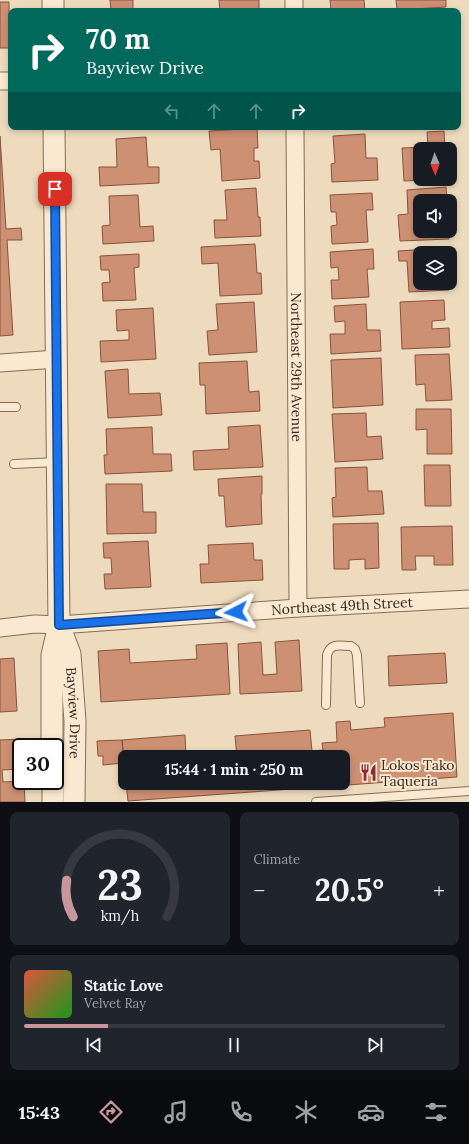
<!DOCTYPE html>
<meta charset="utf-8">
<style>
:root{--surface:#171b24;--page:#20242c;--text:#f1f3f6;--muted:#9ea1a6;--line:#363941;--accent:#c8979d}
body{margin:0;font-family:Lora,serif;background:var(--page);color:var(--text);height:100vh;display:flex;flex-direction:column;font-size:15px;white-space:nowrap}
*{box-sizing:border-box;margin:0}
p{font-size:13px;color:var(--muted)}
.icon{flex:none;width:22px;height:22px;fill:none;stroke:currentColor;stroke-width:2;stroke-linecap:round;stroke-linejoin:round}
.map{position:relative;height:802px;overflow:hidden}
.side{display:flex;flex-direction:column;gap:10px;padding:10px;background:#0d0f14;flex:1}
.side>*{flex:none}
.top-card{position:absolute;left:8px;top:8px;width:453px;height:122px;border-radius:8px;box-shadow:0 2px 6px #0003;background:#00695c;color:#fff;overflow:hidden}
.needle{width:26px;rotate:178deg}
.controls{position:absolute;left:413px;top:142px;display:grid;gap:8px}
.controls a{display:grid;place-items:center;width:44px;height:44px;border-radius:8px;background:var(--surface);box-shadow:0 2px 6px #0003;font-size:20px}
.speed{position:absolute;left:12px;top:738px;display:flex;gap:8px;font-size:20px;font-weight:700;text-align:center}
.speed>*{display:grid;place-content:center;width:52px;height:52px;border-radius:50%;background:var(--surface);box-shadow:0 2px 6px #0003;line-height:1}
.speed .limit{border:2px solid #111;border-radius:6px;background:#fff;color:#111}
.pin{position:absolute;display:grid;place-items:center;width:34px;height:34px;color:#fff;margin:-17px;border-radius:8px;box-shadow:0 2px 6px #0006}
.me{position:absolute;width:44px;margin:-22px;rotate:266deg;stroke-linejoin:round;filter:drop-shadow(0 0 3px #0008)}
.turn{display:flex;align-items:center;gap:14px;height:84px;padding:0 12px;font-size:18px}
.turn .icon{width:52px;height:52px;stroke-width:2.5}
.turn b{display:block;font-size:28px;line-height:34px}
.lanes{display:flex;align-items:center;height:38px;padding:0 12px;background:#0003;justify-content:center;gap:20px;direction:ltr}
.lanes .off{opacity:.35}
.big{font-size:30px;font-weight:700;line-height:1.1}
.side .widget{flex:1;display:flex;flex-direction:column;justify-content:center;gap:6px;min-width:0;padding:0 14px;border-radius:8px;background:var(--page)}
.side .dial{align-items:center;gap:0}
.dial svg{height:104px;overflow:visible;fill:none;stroke:var(--line);stroke-width:7;stroke-linecap:round;text-anchor:middle}
.dial text{fill:var(--text);stroke:none}
.song{display:flex;align-items:center;gap:12px}
.cover{width:48px;height:48px;border-radius:6px;background:linear-gradient(135deg,hsl(10 70% 55%),hsl(120 70% 35%))}
.played{height:4px;border-radius:2px;background:linear-gradient(90deg,var(--accent) 20%,var(--line) 20%)}
.keys{display:flex;justify-content:space-around;direction:ltr}
.heat{display:flex;justify-content:space-between;align-items:center;font-size:22px;direction:ltr}
.side .tiles{flex:1;display:grid;gap:10px;grid-template-columns:1fr 1fr}
.widget:last-child{grid-column:span 2}
.trip{position:absolute;left:118px;top:750px;width:232px;height:40px;border-radius:8px;background:var(--surface);box-shadow:0 2px 6px #0003;font-weight:700;line-height:40px;text-align:center}
.menu{display:flex;height:64px;justify-content:space-around;align-items:center;background:#090b0e;color:var(--muted)}
.menu .icon{width:28px;height:28px}
.menu .current{color:var(--accent)}
.menu b{font-size:18px;color:var(--text)}
.map>svg:first-child{display:block}
</style>
<div class="map">
<svg width="469" height="802" viewBox="0 0 469 802">
<rect width="100%" height="100%" fill="#eedbbe"/>
<!-- building -->
<path fill="#cd9073" stroke="#86533c" d="M110,0h23v11h-22z
M219,0h40v9l-39,2z
M330,0h34l1,11h-34z
M396,0h50v7l-49,3z
M0,2h9v46h-9z
M108,127h39l-39,2z
M257,128l1,20h-4v13h5l1,17 -38,3 -2,-32 -9,1 -2,-19z
M444,131l1,18h-25v30h26l-42,2 -2,-33 26,-1 -1,-15z
M365,134l1,24h11l1,22 -46,2 -1,-18 4,-1 -2,-27z
M0,136l6,93 15,-1 1,12h-15l6,95 -13,1z
M146,137l2,30h11v16l-59,3 -1,-19h18l-1,-28z
M446,187l1,14h-27v30h28l1,8 -49,2 -2,-26 10,-1 -1,-24z
M256,188l2,29h2l1,19 -46,2 -1,-18h13l-2,-30z
M372,193l1,17h-7l2,32 -36,2 -1,-18 6,-1 -1,-13h-5l-1,-17z
M138,195l2,32 13,-1 1,15 -51,3 -1,-18 8,-1 -1,-29z
M255,244l2,29h4l1,21 -42,2 -2,-33 -16,1 -1,-17z
M443,248v5h-23v30h28l1,7 -40,2 -2,-31h-8l-1,-10z
M373,249l1,20h-7l2,28 -37,2 -1,-19h8l-1,-13 -7,1 -1,-16z
M139,254v13l-5,1 2,32 -33,1 -1,-18 8,-1 -1,-12h-8l-1,-14z
M444,300l1,20 -13,1v8l17,-1 1,19 -48,2 -2,-47z
M254,302l3,50 -48,3 -2,-24 11,-1 -2,-26z
M366,304l1,26h13l1,21 -50,3 -1,-20h15v-13l-10,1 -1,-16z
M153,308l3,51 -55,3 -1,-21 29,-1v-10l-12,1 -1,-21z
M449,354l3,46 -26,1 -1,-17 -9,1 -1,-30z
M381,358l2,47 -50,3 -2,-48z
M247,361l2,31 10,-1 1,20 -54,3 -1,-29h-5l-1,-22z
M128,369l1,25 31,-1 2,22 -54,3 -3,-47z
M416,409h35l1,45h-25v-25l-11,1z
M366,413l1,24 14,-1 2,23 -48,3 -3,-48z
M260,425l3,42 -69,3 -1,-19 36,-2 -1,-22z
M152,427l1,27h18l1,17 -67,3 -1,-19h3l-1,-26z
M424,465h26l1,41h-26z
M367,467l1,24h14l2,23 -51,3 -1,-19 4,-1 -1,-29z
M262,476v18h-1l1,30 -36,3 -2,-31h-5l-1,-17z
M106,484h36l1,28h13v21l-49,1z
M378,523l1,45 -14,1v-10l-16,1v9h-15l-1,-45z
M452,526l1,39h-19v-9h-19l1,14h-14l-1,-43z
M148,541l3,46 -46,2 -1,-15h8l-1,-16h-7l-1,-15z
M253,543l1,17h8l1,20 -62,3 -1,-19h9l-1,-19z
M299,640l3,51 -62,3 -2,-50 23,-2 2,33 14,-1 -2,-32z
M227,643l3,51 -129,8 -3,-51 31,-2 1,14 67,-4 -1,-14z
M445,653l2,30 -58,3 -1,-30z
M14,658l3,53 -17,1v-53z
M453,713l4,64 -329,24 -2,-18h217v-26h-106l-2,-21 75,-6 2,21 11,-1 -1,-7 15,-1 -1,-20 14,-1 1,9 34,-3 -1,-9z
M185,735l1,22h-61v17l-3,-34z
M23,739v8h-2v22l-19,1 1,12 21,-1 1,21h-25v-62z
M122,740l2,23 -21,2v-9h-5l-1,-15z"/>
<g fill="none" stroke-linecap="round" stroke-linejoin="round">
<defs>
<path id="service" d="M0,407h16
M14,464l43,-2
M326,705l1,-50c4,-13 13,-9 24,-9l4,3 2,6 3,48
M316,802l153,-11"/>
<g id="minor">
<path d="M294,0v11"/>
<path d="M0,81h11"/>
<path id="s1" d="M295,127l3,481"/>
<path d="M0,363l57,-4"/>
<path id="s2" d="M0,628l35,-4 24,1 239,-17 171,-9"/>
</g>
<g id="tertiary">
<path d="M53,0v11"/>
<path id="s3" d="M59,625l11,29 5,67 -1,81"/>
<path d="M52,747v-92l7,-30 -5,-498"/>
<path d="M53,781v21"/>
</g>
</defs>
<!-- service casing -->
<use href="#service" stroke="#866c56" stroke-width="10"/>
<!-- minor casing -->
<use href="#minor" stroke="#866c56" stroke-width="19"/>
<!-- tertiary casing -->
<use href="#tertiary" stroke="#866c56" stroke-width="23"/>
<!-- service -->
<use href="#service" stroke="#f9e9d1" stroke-width="8"/>
<!-- minor -->
<use href="#minor" stroke="#f9e9d1" stroke-width="17"/>
<!-- tertiary -->
<use href="#tertiary" stroke="#f9e9d1" stroke-width="21"/>
</g>
<g fill="none" stroke-linecap="round" stroke-linejoin="round">
<defs>
<path id="route" d="M55,189l4,436 177,-13"/>
</defs>
<!-- route casing -->
<use href="#route" stroke="#114b97" stroke-width="10"/>
<!-- route -->
<use href="#route" stroke="#1a73e8" stroke-width="7"/>
</g>
<!-- icons -->
<defs>
<symbol id="restaurant-bare" viewBox="-9 -9 18 18"><path d="M-5-6h1v4h1v-4h1v4h1v-4h1v5L-1.5 .5V6h-2V.5L-5-1ZM5-6V6H3V1.5H1.5Q1.5-4 5-6Z" fill="#962631" stroke="#f5e6cd" stroke-width="2.5" paint-order="stroke"/></symbol>
</defs>
<g fill-rule="evenodd">
<use href="#restaurant-bare" x="356" y="760" width="25" height="25"/>
</g>
<g text-anchor="middle" stroke-width="4" stroke-linejoin="round" paint-order="stroke">
<!-- street labels -->
<g font-size="14" fill="#35261b" stroke="#f5e6cd">
<text dy="5" stroke="none"><textPath href="#s1" startOffset="240">Northeast 29th Avenue</textPath></text>
<text dy="5" stroke="none"><textPath href="#s2" startOffset="343">Northeast 49th Street</textPath></text>
<text dy="5" stroke="none"><textPath href="#s3" startOffset="90">Bayview Drive</textPath></text>
</g>
<!-- poi labels -->
<g font-size="14" fill="#35261b" stroke="#f5e6cd" text-anchor="start">
<text x="381" y="770">Lokos Tako<tspan x="381" dy="16">Taqueria</tspan></text>
</g>
</g>
</svg>
<div class="controls">
<a><svg class="needle" viewBox="-14 -14 28 28"><path d="M0-13l5 13h-10z" fill="#e53935"/><path d="M0 13l5-13h-10z" fill="#9ea1a6"/></svg></a>
<a><svg class="icon" aria-label="sound" viewBox="0 0 24 24"><path d="M4 9h4l5-4v14l-5-4H4zM17 9q2 3 0 6"/></svg></a>
<a><svg class="icon" aria-label="layers" viewBox="0 0 24 24"><path d="M12 4l9 5-9 5-9-5zM3 14l9 5 9-5"/></svg></a>
</div>
<div class="speed"><div class="limit">30</div></div>
<div class="pin" style="left:55px;top:189px;background:#d93025"><svg class="icon" aria-label="arrive" viewBox="0 0 24 24"><path d="M6 21V4h12l-3 4 3 4H6"/></svg></div>
<svg class="me" style="left:236px;top:612px" viewBox="-20 -20 40 40"><path d="M0-17L14 15 0 8-14 15z" fill="#1a73e8" stroke="#fff" stroke-width="4"/></svg>
<div class="trip">15:44 · 1 min · 250 m</div>
<div class="top-card">
<div class="turn"><svg class="icon" aria-label="right" viewBox="0 0 24 24"><path d="M7 20v-9h11M14 6l5 5-5 5"/></svg><div><b>70 m</b>Bayview Drive</div></div>
<div class="lanes"><svg class="icon off" aria-label="left" viewBox="0 0 24 24"><path d="M17 20v-9H6M10 6l-5 5 5 5"/></svg><svg class="icon off" aria-label="ahead" viewBox="0 0 24 24"><path d="M12 20V5M6 11l6-6 6 6"/></svg><svg class="icon off" aria-label="ahead" viewBox="0 0 24 24"><path d="M12 20V5M6 11l6-6 6 6"/></svg><svg class="icon" aria-label="right" viewBox="0 0 24 24"><path d="M7 20v-9h11M14 6l5 5-5 5"/></svg></div>
</div>
</div>
<section class="side">
<div class="tiles">
<div class="widget dial"><svg viewBox="0 0 100 80">
<path d="M14 69A42 42 0 1 1 86 69"/>
<path d="M14 69A42 42 0 0 1 9 41" stroke="#c8979d"/>
<text x="50" y="56" font-size="32" font-weight="700">23</text>
<text x="50" y="72" font-size="11">km/h</text>
</svg></div>
<div class="widget"><p>Climate</p>
<div class="heat"><a>−</a><b class="big">20.5°</b><a>+</a></div>
</div>
<div class="widget">
<div class="song"><i class="cover"></i><div><b>Static Love</b><p>Velvet Ray</p></div></div>
<div class="played"></div>
<div class="keys"><svg class="icon" aria-label="previous" viewBox="0 0 24 24"><path d="M18 5L8 12l10 7zM5 5v14"/></svg><svg class="icon" aria-label="pause" viewBox="0 0 24 24"><path d="M8 5v14M16 5v14"/></svg><svg class="icon" aria-label="next" viewBox="0 0 24 24"><path d="M6 5l10 7-10 7zM19 5v14"/></svg></div>
</div>
</div>
</section>
<nav class="menu">
<b>15:43</b>
<svg class="icon current" aria-label="directions" viewBox="0 0 24 24"><path d="M12 3l9 9-9 9-9-9zM9 14v-3h6M13 9l2 2-2 2"/></svg>
<svg class="icon" aria-label="music" viewBox="0 0 24 24"><path d="M9 18V5l10-2v13"/><circle cx="6" cy="18" r="3"/><circle cx="16" cy="16" r="3"/></svg>
<svg class="icon" aria-label="phone" viewBox="0 0 24 24"><path d="M5 4h4l2 5-3 2q2 4 5 5l2-3 5 2v4C11 20 4 13 5 4z"/></svg>
<svg class="icon" aria-label="climate" viewBox="0 0 24 24"><path d="M12 3v18M4 7l16 10M4 17L20 7"/></svg>
<svg class="icon" aria-label="car" viewBox="0 0 24 24"><path d="M5 17H2v-5l4-1 3-4h7l3 4 3 1v5h-3M9 17h6M6 11h13"/><circle cx="7" cy="17" r="2"/><circle cx="17" cy="17" r="2"/></svg>
<svg class="icon" aria-label="filters" viewBox="0 0 24 24"><path d="M4 7h16M4 17h16"/><circle cx="9" cy="7" r="2"/><circle cx="15" cy="17" r="2"/></svg>
</nav>
